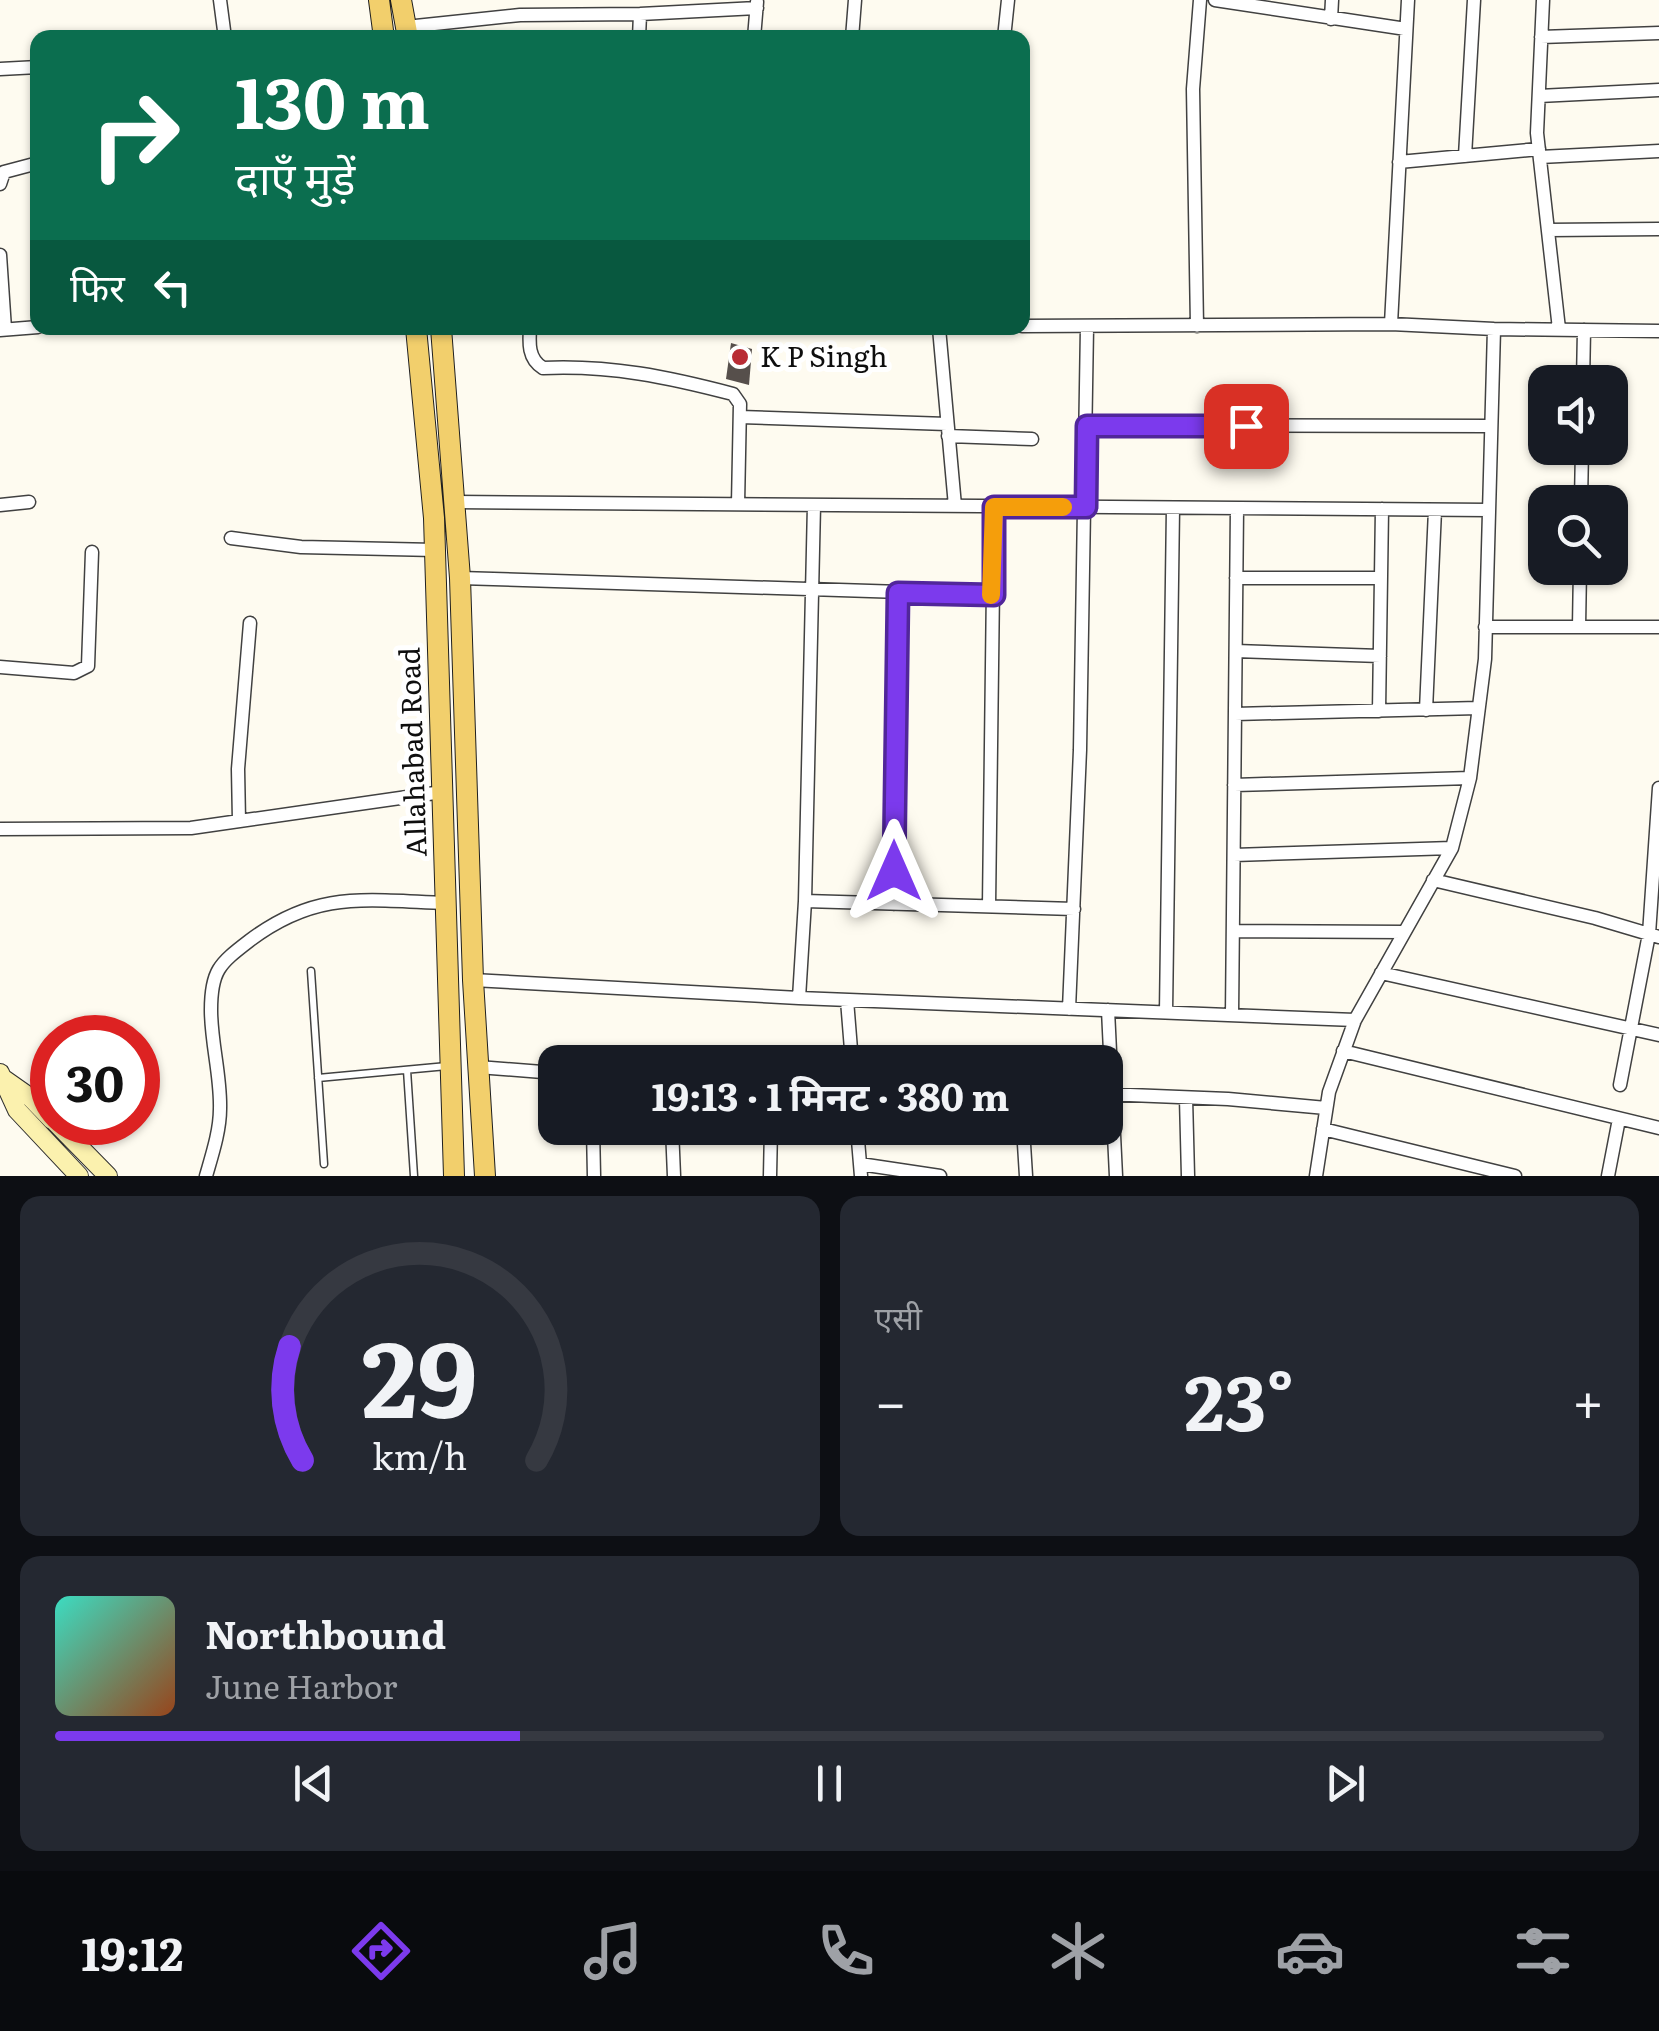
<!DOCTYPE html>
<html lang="hi">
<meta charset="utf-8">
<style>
:root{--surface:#171b24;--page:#242831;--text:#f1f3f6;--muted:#9ea1a6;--line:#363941;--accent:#7c3aed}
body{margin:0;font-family:Literata,"Noto Sans Devanagari",serif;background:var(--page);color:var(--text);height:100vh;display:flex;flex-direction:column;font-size:38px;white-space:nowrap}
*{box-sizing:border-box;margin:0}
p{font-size:32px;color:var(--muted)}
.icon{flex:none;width:55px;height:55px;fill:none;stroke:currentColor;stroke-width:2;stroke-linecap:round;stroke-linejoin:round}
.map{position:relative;height:1176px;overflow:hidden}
.side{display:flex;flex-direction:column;gap:20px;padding:20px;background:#0d0f14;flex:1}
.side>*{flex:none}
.guide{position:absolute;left:30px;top:30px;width:1000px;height:305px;border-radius:20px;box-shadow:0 2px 8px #0004;background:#0b6e4f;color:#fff;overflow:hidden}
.controls{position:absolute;left:1528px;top:365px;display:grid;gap:20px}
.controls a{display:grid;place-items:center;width:100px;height:100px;border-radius:20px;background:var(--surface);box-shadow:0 2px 8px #0004;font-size:50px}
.speed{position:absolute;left:30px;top:1015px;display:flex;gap:20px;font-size:50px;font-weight:700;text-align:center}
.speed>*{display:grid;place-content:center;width:130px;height:130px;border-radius:50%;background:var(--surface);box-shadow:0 2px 8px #0004;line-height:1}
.speed .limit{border:15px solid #d22;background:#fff;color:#111}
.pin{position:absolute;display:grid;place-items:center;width:85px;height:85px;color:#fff;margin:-42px;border-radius:20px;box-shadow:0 5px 15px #0006}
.me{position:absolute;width:110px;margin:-55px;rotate:0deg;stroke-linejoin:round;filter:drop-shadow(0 0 8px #0008)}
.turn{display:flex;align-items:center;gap:35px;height:210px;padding:0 40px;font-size:45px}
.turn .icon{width:130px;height:130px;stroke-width:2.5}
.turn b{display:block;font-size:70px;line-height:85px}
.then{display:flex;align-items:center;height:95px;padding:0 40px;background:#0003;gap:20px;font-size:38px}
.big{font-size:75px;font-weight:700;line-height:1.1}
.side .tile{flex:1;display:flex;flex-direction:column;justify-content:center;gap:15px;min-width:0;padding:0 35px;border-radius:20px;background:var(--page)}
.side .dial{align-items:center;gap:0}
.dial svg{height:260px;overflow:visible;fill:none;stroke:var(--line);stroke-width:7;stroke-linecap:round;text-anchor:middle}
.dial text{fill:var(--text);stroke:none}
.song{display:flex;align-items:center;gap:30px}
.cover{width:120px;height:120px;border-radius:15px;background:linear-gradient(135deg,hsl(170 70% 55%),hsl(20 70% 35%))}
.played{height:10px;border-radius:5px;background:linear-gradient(90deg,var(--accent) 30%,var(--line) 30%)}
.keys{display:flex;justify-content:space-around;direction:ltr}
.heat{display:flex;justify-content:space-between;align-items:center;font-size:55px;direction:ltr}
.side .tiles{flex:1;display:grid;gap:20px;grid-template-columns:1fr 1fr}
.tile:last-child{grid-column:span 2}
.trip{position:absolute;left:538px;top:1045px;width:585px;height:100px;border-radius:20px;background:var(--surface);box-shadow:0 2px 8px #0004;font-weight:700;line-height:100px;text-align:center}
.tab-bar{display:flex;height:160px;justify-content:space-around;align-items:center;background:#090b0e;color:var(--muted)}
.tab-bar .icon{width:70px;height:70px}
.tab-bar .on{color:var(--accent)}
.tab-bar b{font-size:45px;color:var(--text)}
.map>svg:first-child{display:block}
</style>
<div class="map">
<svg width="1659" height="1176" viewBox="0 0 1659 1176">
<rect width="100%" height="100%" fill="#fefbf0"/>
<!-- building -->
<path fill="#564f4b" d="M731,343l21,6 -3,36 -23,-6z"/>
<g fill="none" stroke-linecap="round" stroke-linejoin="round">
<defs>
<path id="service" d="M311,971l13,193
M407,1070l7,106
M318,1078l129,-12"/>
<path id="minor" d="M220,0l5,38
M1215,0l191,29
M1543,0l-6,133 22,196
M1331,19l1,-19
M406,27l114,-12 120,-1 117,-6
M1541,37l118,-4
M639,38l1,-24
M754,38l3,-36
M852,38l3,-38
M1004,38l4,-38
M0,69l38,-2
M1539,96l120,-6
M1465,156l9,-156
M1540,157l119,-6
M1399,162l140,-13
M0,184l4,-12 34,-9
M1548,230l111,-1
M0,255l5,74
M1391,324l17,-324
M1022,326l369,-2 103,5 165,2
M1197,326l-4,-237 7,-89
M530,328c-1,15 -2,31 13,40 68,-3 125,9 190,26l7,10 -2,100
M939,328l16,178
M0,330l38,-3
M1583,382l1,-52
M740,417l207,7
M1087,425l404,1
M948,436l84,3
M455,502l1034,8
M1581,502l1,-54
M0,505l29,-3
M231,538l70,9 134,3
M460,578l534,17
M1236,578h145
M1485,627h174
M1579,627l1,-59
M1236,651l144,5
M0,667l74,6 14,-7 4,-114
M1426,710l9,-200
M1379,711l3,-202
M1235,714l243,-6
M1234,785l236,-7
M239,821l-1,-52 12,-146
M0,829l191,-1 251,-36
M1234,855l218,-7
M1433,880l162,38 64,19
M805,901l269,8
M894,904l3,-311
M989,906l5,-399
M1233,931l171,1
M1381,973l278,62
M473,980l326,18 556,22
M799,998l6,-97 9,-396
M847,1000l5,62
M1069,1009l11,-259 7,-423
M1108,1010l8,166
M1166,1012l7,-504
M1232,1015l5,-507
M1343,1051l316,77
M478,1067l77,6
M1620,1085l29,-151 10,-146
M1105,1094l123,5 98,9
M1186,1098l2,78
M593,1128l1,48
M672,1128l2,48
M857,1128l4,48
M1023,1128l3,48
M1323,1129l192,47
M860,1164l80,12
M206,1176c6,-21 14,-45 14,-67 1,-33 -9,-66 -9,-99 0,-39 8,-46 38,-69 67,-51 116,-41 196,-38
M770,1176l1,-48
M1316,1176l13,-84 26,-72 97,-172 18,-70 15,-119 9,-330
M1608,1176l11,-57"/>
<path id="secondary" d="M0,1073l17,37 62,66
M4,1079l27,19 21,22
M55,1122l53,54"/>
<path id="primary" d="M379,0l5,38
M401,0l7,38
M416,328l18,190 20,658
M441,328l19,250 13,402 12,196"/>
</defs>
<!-- service casing -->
<use href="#service" stroke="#414141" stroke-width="9"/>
<!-- minor casing -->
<use href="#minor" stroke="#414141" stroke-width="15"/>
<!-- secondary casing -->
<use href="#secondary" stroke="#303030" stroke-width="20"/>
<!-- primary casing -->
<use href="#primary" stroke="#1f1f1f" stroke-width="22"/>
<!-- service -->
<use href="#service" stroke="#fff" stroke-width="6"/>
<!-- minor -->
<use href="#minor" stroke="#fff" stroke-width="12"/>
<!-- secondary -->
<use href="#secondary" stroke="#fbf1ae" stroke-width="18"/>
<!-- primary -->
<use href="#primary" stroke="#f2cf6c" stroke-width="20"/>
</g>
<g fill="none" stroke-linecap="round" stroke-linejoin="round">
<defs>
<path id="route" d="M894,871l4,-278 96,2v-88h92l1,-81h159"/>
</defs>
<!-- route casing -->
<use href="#route" stroke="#51269a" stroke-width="25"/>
<!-- route -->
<use href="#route" stroke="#7c3aed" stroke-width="18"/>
<!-- slow -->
<path stroke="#f59e0b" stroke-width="18" d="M991,595l3,-88h69"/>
</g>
<!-- markers -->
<circle fill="#b92c35" stroke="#fff" stroke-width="4" cx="740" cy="357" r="10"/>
<g text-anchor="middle" stroke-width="10" stroke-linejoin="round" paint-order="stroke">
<!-- poi labels -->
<g font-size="28" fill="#0e0e0e" stroke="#fff" text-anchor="start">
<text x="760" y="367">K P Singh</text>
</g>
<!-- street labels -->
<g font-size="28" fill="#0e0e0e" stroke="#fff">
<text transform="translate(413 752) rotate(-92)" y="10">Allahabad Road</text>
</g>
</g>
</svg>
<div class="controls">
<a><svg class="icon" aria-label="sound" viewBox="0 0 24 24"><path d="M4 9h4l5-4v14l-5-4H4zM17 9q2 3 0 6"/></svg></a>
<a><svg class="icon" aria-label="search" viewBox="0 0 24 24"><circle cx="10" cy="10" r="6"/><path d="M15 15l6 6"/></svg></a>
</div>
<div class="speed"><div class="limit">30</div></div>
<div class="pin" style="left:1246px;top:426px;background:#d93025"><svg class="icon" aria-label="arrive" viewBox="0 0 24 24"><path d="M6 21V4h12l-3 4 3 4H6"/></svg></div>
<svg class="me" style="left:894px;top:871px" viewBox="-20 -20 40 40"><path d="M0-17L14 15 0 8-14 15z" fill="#7c3aed" stroke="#fff" stroke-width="4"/></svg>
<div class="trip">19:13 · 1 मिनट · 380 m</div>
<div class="guide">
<div class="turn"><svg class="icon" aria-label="right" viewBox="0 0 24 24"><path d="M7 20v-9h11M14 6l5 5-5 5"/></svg><div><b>130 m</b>दाएँ मुड़ें</div></div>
<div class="then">फिर<svg class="icon" aria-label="left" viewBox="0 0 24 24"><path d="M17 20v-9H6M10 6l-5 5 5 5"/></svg></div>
</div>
</div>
<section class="side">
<div class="tiles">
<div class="tile dial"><svg viewBox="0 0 100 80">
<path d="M14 69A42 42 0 1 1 86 69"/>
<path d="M14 69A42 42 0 0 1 10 34" stroke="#7c3aed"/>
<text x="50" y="56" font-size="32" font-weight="700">29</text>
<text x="50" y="72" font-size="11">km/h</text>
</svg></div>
<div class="tile"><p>एसी</p>
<div class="heat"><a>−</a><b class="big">23°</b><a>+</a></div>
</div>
<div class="tile">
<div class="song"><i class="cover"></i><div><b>Northbound</b><p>June Harbor</p></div></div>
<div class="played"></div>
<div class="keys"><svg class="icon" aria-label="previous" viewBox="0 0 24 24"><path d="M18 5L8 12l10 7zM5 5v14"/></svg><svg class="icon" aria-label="pause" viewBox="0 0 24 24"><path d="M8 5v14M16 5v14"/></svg><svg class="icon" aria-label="next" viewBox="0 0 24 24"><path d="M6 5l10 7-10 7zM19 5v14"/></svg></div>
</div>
</div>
</section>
<nav class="tab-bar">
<b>19:12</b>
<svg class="icon on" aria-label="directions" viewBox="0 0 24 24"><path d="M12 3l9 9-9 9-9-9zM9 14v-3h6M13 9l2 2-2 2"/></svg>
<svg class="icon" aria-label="music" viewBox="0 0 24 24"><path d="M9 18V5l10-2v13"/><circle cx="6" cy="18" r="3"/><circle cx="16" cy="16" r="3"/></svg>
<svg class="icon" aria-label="phone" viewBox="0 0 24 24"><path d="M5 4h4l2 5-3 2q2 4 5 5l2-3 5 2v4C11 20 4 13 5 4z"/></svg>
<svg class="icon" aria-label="climate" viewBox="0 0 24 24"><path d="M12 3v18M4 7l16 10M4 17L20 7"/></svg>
<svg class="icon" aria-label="car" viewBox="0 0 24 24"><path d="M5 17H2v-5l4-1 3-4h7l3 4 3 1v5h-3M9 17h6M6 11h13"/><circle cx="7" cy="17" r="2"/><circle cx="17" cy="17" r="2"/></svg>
<svg class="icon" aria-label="filters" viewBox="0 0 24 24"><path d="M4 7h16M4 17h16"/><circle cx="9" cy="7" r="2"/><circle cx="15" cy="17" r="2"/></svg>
</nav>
